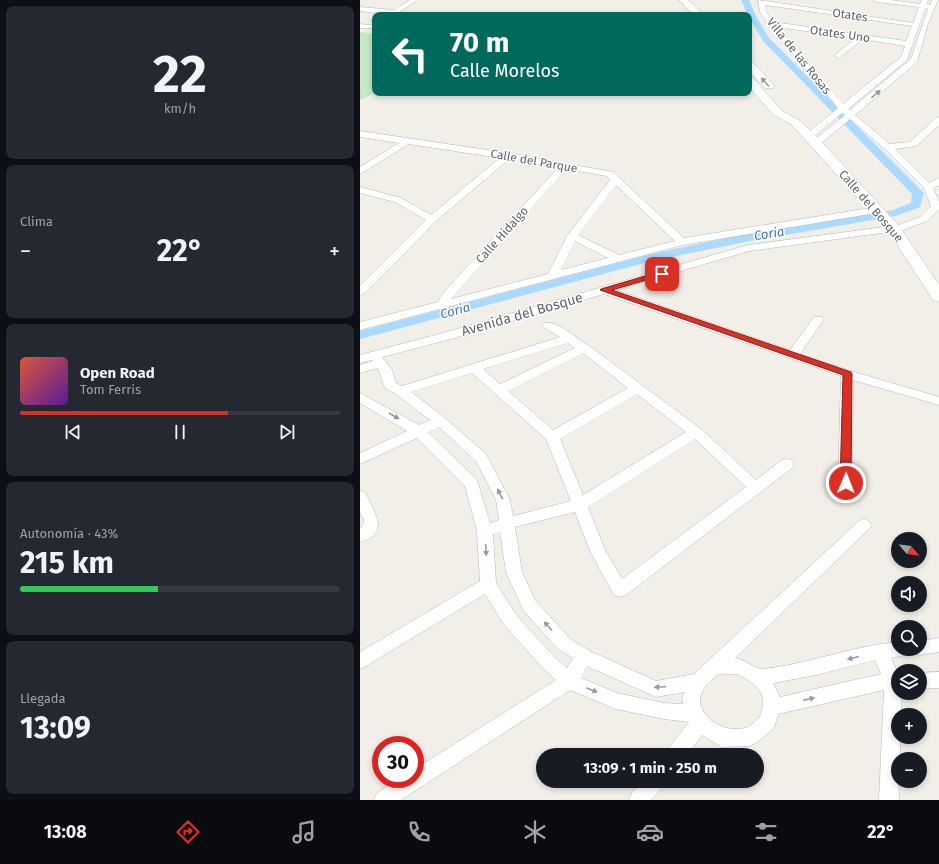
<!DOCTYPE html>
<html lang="es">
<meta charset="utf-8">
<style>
:root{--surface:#171b24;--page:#242831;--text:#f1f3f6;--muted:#9ea1a6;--line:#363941;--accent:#d93025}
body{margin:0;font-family:"Fira Sans",sans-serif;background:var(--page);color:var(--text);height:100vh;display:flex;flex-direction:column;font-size:15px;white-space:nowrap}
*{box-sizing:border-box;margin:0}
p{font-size:13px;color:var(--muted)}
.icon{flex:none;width:22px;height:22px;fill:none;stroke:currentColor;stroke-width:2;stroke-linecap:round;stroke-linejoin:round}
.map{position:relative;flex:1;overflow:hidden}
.side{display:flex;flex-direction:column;gap:6px;padding:6px;background:#0d0f14;width:360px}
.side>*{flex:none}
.guide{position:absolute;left:12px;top:12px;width:380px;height:84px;border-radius:8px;box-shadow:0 2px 6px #0003;background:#00695c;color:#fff;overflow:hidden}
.needle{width:26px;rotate:119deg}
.controls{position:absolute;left:531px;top:532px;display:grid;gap:8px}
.controls a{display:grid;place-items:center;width:36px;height:36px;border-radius:50%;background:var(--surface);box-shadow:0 2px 6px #0003;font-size:20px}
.speed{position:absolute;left:12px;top:736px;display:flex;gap:8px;font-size:20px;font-weight:700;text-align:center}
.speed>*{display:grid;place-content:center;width:52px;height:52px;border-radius:50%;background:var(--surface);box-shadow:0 2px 6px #0003;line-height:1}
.speed .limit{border:6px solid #d22;background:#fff;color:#111}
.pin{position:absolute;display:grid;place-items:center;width:34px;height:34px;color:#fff;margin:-17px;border-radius:8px;box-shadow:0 2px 6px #0006}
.me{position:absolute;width:44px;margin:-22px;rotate:1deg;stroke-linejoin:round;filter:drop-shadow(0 0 3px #0008)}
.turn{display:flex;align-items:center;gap:14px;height:84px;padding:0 12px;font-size:18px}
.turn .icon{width:52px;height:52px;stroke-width:2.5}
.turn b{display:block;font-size:28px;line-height:34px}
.big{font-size:30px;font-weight:700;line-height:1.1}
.side .widget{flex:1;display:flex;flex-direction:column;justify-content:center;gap:6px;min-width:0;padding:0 14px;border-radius:8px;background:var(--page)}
.side .dial{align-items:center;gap:0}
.dial b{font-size:52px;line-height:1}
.song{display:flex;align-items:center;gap:12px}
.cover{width:48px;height:48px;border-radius:6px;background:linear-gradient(135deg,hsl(10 70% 55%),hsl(270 70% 35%))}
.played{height:4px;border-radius:2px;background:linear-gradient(90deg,var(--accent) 65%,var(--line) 65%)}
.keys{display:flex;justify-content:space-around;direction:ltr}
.heat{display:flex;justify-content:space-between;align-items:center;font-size:22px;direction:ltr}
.charge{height:6px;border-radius:3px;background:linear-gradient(90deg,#34c759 43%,var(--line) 0)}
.trip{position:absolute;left:176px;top:748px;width:228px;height:40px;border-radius:20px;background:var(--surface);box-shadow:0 2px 6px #0003;font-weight:700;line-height:40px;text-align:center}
.dock{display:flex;height:64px;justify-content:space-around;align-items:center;background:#090b0e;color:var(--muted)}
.dock .icon{width:28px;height:28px}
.dock .selected{color:var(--accent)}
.dock b{font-size:18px;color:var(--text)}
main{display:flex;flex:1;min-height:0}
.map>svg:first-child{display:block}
</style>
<main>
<section class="side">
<div class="widget dial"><b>22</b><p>km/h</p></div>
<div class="widget"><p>Clima</p>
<div class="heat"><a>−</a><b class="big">22°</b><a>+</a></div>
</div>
<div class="widget">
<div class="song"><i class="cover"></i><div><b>Open Road</b><p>Tom Ferris</p></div></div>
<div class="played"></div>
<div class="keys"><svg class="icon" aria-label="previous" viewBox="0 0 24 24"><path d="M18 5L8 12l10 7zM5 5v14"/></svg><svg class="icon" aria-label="pause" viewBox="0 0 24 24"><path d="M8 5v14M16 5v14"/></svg><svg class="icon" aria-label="next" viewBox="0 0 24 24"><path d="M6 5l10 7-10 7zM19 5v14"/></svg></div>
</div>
<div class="widget"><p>Autonomía · 43%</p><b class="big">215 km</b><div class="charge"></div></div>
<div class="widget"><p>Llegada</p><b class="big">13:09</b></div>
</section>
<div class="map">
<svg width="579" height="800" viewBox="0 0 579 800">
<rect width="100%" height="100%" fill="#f1efe8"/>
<!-- green -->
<path fill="#c5e8c5" d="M0,32l15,2v59l-15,7z"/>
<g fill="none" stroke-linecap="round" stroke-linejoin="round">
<!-- canal -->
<path fill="#aadaff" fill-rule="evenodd" d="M381,0h8l7,16 13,22 155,155 -4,14 -24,9 -146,25 -98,20 -292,78v-8l291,-77 99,-21 143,-23 18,-7 1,-9 -149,-153 -14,-24z"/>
<defs>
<path id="street" d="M50,0h7l-22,15 -35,-4v-4l34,3z
M398,0l155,23 6,-16 -43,-5 -3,-2h18l29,4 2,-4h6l-1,4 3,1 2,-5h6l-10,24 -11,38 -62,53 35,29 20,-2 26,-24 3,-1v8l-23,21 -21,3 34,34 10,-5v7l-6,3 6,14v7l-12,12 -24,9 -154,21 -133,39 174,60 24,-33h8l2,2 -24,35 51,17 88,26v8l-86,-25 -1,103 -2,4 -5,1 -5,-1 -2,-4 3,-107 -237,-82 -153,45 -69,18 10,13 4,13 6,3 158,-49 -18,-11 2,-3c13,-3 33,16 44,22l113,84 55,51 26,-20 5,-1 5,1 2,4 -2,4 -166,127 -6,2 -6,-2 -24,-44 -15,-39 -60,15 7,45 13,28 35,39 20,12 66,30 38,-7 165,-153 5,-2 5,2 3,4 -3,4 -134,129c10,1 19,11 28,11 46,-5 89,-23 135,-27v7h22v-8l19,-3v14l-19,3 -6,-2 -1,-2 -2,3 -20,4 7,15v20h4l-1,22h-3v22h2v22h-2l1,41h-20l5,-110 -106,24 -4,14 -18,15 -7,3 -27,1 -20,-12 -15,20h-21l2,-6 21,-27 -25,-3 -48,-10 -46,-19 -169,110h-27l3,-7 22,-14h16v-10l141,-89 -13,-12 -38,-42 -20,-32 -119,72 -6,3v-17l120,-71 -3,-50 -12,-45 -48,-48 -57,26v-11l47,-22 -47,-28v-10l59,32 11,-5 -34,-26 -11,-6 -7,-20 -18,5v-8l13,-4 -1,-1 -12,3v-8l83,-22 305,-88 151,-20 21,-8 11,-11 -7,-18 -39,-39 -35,-30 -31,26h-6l-1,-2 1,-2 32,-26 -3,-2 -31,26h-6l-1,-2 1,-2 33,-27 -69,-83 -9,-13zM405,5l147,21 -6,15 -133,-19 -7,-10zM565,8l3,1 -17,50 -61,51 -2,-1 59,-49zM417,27l79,11 -20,16 -1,2 4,2 24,-19 42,7 -4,11 -58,47zM208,343l7,5 -75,36 -17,-15zM223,353l45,35 -75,42 -45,-39zM112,373l74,66 25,62 -58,15 -3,-16 -24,-46 -41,-36 -34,-26zM277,394l49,38 -103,63 -23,-56zM79,427l37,34 20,39 3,20 -9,3 -13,-43 -49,-48zM335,439l51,48 -124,92 -17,-29 -17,-43zM140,532l6,40 15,33 2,5 35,39 15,9 -6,10 -12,-10 -38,-42 -21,-33 -3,-49zM515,660l6,14 -101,23 -7,-14 43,-8zM227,666l69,31 29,-5 -3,6 1,6 -19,-1 -47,-10 -36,-15zM376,674c11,5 24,11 27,25 1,5 -2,13 -3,18 -5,4 -10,10 -15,11 -28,7 -62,-23 -35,-46 2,-2 5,-6 7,-7 5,-2 13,-1 19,-1z
M15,23v5h-15v-4l10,1z
M0,131l147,22 106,19 71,66 192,-31 5,3 -5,3 -193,32 -323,85v-8l78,-20 6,-10 114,-124 -49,-9 -73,62 -72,73 -4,1v-9l66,-66 -31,-18 -35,-9v-6l41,11 30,17 69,-57 -91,-14 -49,30v-7l39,-24 -39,-6zM206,169l41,7 3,4 -43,56 -19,38 -97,25zM256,185l59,56 -56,14 -41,-20zM215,241l33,17 -47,12z
M0,491l5,1 2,4c9,20 22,37 -7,46v-14l3,-3 1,-5 -4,-8z
M579,672v16l-19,1v-16z
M282,781h22l-3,7 -10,12h-22l3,-7z"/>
<path id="secondary" d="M319,0h9l16,15h-10z
M389,62l4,1 20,21 1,2 -1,2h-8l-16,-17z
M389,77l4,1 29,33 17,9 21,20 79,86 40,59v17l-6,-2 -44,-68 -98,-108 -17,-9 -25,-28z"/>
</defs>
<!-- street casing -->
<use href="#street" stroke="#b5b8bc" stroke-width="1"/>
<!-- secondary casing -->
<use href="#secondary" stroke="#b6babf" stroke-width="1"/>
<!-- street -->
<use href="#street" fill="#fff" fill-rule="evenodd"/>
<!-- secondary -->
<use href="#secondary" fill="#fff" fill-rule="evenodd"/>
</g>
<!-- one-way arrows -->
<defs><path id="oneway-solid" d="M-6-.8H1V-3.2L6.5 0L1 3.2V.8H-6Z"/></defs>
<g fill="#979a9d">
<use href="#oneway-solid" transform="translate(405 82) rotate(-132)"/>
<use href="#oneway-solid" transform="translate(516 94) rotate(-40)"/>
<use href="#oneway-solid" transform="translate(34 416) rotate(30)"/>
<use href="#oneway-solid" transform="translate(140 494) rotate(-117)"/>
<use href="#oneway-solid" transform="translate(126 550) rotate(87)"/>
<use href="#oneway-solid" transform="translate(188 626) rotate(-132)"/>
<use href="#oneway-solid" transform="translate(493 658) rotate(166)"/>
<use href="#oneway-solid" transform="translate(300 687) rotate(177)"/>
<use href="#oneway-solid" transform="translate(232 690) rotate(23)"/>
<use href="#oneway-solid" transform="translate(449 699) rotate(-13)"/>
</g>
<!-- route -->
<path fill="#d93025" stroke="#8d1f18" d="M302,271l3,3 -1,1 -52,15 239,82 1,2 -1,109 -2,3h-7l-2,-3 3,-108 -243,-85 1,-1z"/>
<g text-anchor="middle" stroke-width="3" stroke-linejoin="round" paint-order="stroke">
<!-- far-street labels -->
<g font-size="12" fill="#5f6368" stroke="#fff">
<text transform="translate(490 15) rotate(8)" y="4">Otates</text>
<text transform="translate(480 34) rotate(8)" y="4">Otates Uno</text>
<text transform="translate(439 56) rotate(51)" y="4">Villa de las Rosas</text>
<text transform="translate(174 161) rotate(10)" y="4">Calle del Parque</text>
<text transform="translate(511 206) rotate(49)" y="4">Calle del Bosque</text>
<text transform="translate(142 235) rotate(-48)" y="4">Calle Hidalgo</text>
</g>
<!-- far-water labels -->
<g font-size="13" font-style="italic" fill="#4174aa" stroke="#fff">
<text transform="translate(409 233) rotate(-9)" y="5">Coria</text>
<text transform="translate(95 310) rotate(-15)" y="5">Coria</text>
</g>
<!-- street labels -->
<g font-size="14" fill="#5f6368" stroke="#fff">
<text transform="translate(162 314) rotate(-16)" y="5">Avenida del Bosque</text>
</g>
</g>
</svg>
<div class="controls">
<a><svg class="needle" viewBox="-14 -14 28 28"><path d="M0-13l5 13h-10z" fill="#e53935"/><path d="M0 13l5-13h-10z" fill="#9ea1a6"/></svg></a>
<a><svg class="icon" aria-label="sound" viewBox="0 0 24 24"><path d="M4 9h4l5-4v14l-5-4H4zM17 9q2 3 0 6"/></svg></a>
<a><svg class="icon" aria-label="search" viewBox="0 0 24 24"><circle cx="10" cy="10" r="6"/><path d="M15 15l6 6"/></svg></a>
<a><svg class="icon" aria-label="layers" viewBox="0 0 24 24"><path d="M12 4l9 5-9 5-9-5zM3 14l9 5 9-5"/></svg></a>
<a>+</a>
<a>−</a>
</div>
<div class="speed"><div class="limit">30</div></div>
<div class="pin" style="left:302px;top:274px;background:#d93025"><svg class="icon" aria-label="arrive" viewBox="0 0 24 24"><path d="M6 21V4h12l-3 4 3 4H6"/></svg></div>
<svg class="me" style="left:486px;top:483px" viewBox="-20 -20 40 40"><circle r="17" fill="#d93025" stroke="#fff" stroke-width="3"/><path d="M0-11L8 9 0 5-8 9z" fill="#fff"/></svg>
<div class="trip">13:09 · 1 min · 250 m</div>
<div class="guide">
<div class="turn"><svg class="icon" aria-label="left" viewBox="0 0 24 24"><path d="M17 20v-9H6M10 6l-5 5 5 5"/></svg><div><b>70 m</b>Calle Morelos</div></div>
</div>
</div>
</main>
<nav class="dock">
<b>13:08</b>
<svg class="icon selected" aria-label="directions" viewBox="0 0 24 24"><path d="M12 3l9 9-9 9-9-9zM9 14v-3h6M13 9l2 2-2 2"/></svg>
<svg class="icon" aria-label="music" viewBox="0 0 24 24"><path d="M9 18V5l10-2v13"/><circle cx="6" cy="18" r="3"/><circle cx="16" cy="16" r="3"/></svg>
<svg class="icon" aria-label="phone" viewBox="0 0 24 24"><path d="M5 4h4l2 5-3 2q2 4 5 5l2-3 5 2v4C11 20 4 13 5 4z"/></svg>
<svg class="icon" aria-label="climate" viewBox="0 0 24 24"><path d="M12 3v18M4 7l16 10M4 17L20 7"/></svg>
<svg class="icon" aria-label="car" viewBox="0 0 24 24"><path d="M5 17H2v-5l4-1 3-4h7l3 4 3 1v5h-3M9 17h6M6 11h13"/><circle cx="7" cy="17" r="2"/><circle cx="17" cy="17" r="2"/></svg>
<svg class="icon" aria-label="filters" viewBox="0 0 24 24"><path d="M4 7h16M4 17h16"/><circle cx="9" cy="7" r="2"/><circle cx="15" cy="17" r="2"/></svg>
<b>22°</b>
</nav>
